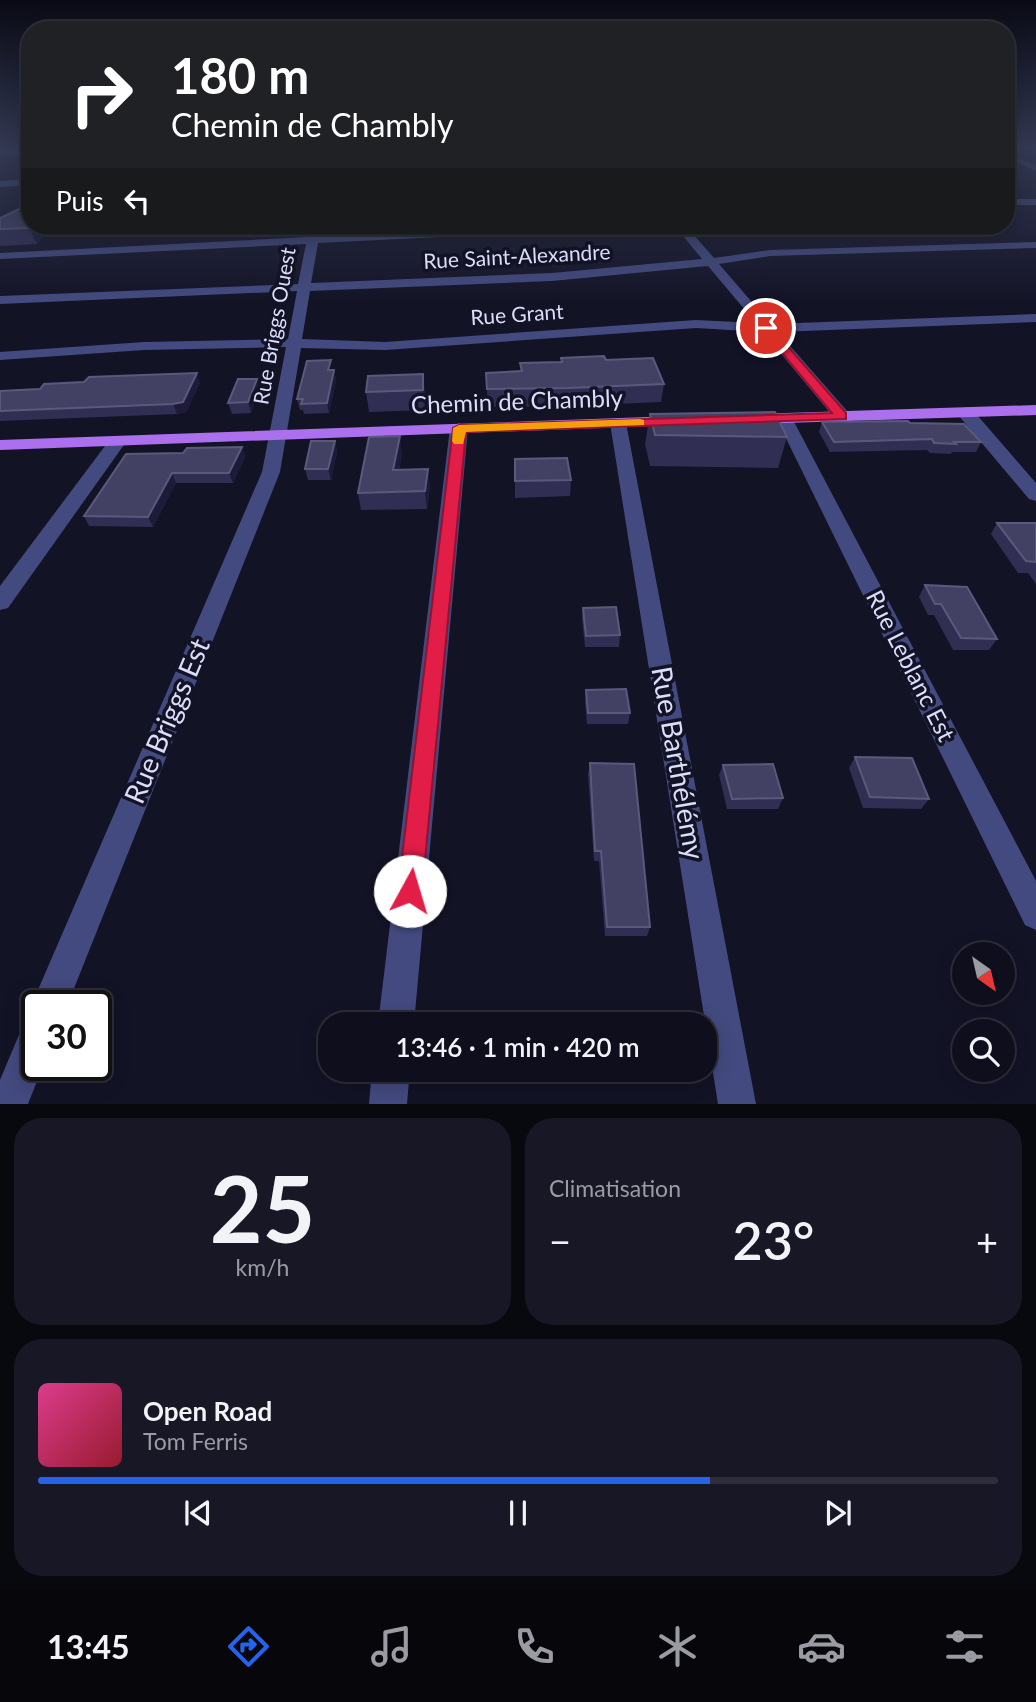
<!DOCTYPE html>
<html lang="fr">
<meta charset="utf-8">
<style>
:root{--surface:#0e0e1c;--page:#171725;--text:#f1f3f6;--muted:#9b9ca3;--line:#2e2e3b;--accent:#2563eb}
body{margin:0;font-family:Lato,sans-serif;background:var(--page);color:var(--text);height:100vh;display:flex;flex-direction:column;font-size:26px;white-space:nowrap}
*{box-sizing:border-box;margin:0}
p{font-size:23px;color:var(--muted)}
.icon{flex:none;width:38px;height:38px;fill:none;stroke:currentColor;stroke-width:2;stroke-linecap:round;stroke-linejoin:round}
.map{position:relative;height:1104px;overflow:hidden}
.details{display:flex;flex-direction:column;gap:14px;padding:14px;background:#08080f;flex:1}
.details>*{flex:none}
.top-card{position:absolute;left:21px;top:21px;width:994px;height:214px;border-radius:28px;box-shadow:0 4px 18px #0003,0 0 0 2px var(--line);background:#202124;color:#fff;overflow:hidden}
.needle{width:46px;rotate:146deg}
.buttons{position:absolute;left:952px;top:942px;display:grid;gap:14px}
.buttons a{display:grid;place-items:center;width:63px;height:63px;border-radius:50%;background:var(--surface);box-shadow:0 4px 18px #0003,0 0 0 2px var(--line);font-size:35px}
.speed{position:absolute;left:21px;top:990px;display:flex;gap:14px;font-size:35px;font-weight:700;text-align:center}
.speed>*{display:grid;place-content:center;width:91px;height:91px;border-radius:50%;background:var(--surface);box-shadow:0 4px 18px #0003,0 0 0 2px var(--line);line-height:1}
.speed .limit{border:4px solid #111;border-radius:10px;background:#fff;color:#111}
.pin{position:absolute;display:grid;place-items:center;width:60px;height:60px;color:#fff;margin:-30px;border:4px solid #fff;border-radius:50%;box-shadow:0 2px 7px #0007}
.me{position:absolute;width:77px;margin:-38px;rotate:6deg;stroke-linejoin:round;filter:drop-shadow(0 0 5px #0008)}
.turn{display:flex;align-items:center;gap:24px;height:147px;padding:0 35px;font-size:32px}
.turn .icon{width:91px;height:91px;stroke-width:2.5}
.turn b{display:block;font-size:49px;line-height:60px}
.then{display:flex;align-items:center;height:66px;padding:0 35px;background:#0003;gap:14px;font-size:26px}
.big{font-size:52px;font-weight:600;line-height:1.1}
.details .widget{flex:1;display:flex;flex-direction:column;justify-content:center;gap:10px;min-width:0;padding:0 24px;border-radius:28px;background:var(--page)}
.details .dial{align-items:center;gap:0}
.dial b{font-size:91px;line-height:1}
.song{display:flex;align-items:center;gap:21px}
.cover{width:84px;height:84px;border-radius:10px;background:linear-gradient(135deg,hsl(330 70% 55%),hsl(350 70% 35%))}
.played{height:7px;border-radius:4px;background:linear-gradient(90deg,var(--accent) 70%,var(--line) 70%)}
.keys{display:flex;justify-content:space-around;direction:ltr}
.heat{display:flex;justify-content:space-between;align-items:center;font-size:38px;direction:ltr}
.details .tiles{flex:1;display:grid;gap:14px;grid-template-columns:1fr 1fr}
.widget:last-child{grid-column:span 2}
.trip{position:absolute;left:318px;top:1012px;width:399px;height:70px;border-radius:28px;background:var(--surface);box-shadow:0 4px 18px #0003,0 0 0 2px var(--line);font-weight:600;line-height:70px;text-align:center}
.menu{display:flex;height:112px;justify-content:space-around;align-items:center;background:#06060b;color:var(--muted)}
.menu .icon{width:49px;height:49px}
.menu .active{color:var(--accent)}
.menu b{font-size:32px;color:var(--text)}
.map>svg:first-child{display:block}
</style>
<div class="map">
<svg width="1036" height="1104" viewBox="0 0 1036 1104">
<rect width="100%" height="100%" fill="#131326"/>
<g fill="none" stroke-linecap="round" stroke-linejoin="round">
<!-- minor -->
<path fill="#434a7f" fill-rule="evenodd" d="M0,149h30v5l-30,1z
M1006,152l30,13v6l-30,-14z
M30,179v6l-30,2v-6z
M1006,199h30v6h-30z
M310,226h10l-1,11 220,-11h65l-5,3 -281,14 -7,40 241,-10 150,-14 -27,-33h11l28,32 56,-8 266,-8v6l-266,8 -51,8 52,60 265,-10v8l-258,10 70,80 2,4 -2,4h-12l-73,-88 -67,-4 -311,22 -84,-2 -21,124 -213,534h-30v60h6l-15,38h-28v-24l24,-57 12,-5 -5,-12 231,-534 24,-125 -142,3 -144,10v-8l144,-10 144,-3 9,-48 -297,13v-8l298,-12 8,-40 -306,15v-6l307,-16zM708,266l48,57 -60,-3 -311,22 -83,-3 8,-48 242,-10z
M965,407l6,1 65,75v18l-7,-2 -70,-83 -2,-4z
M784,413l8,5 244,463v49l-11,-5 -249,-507z
M618,418l8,5 130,681h-38l-108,-681z
M459,423l9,5 -54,596h-36l72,-596z
M117,437l9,5 -118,166 -8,2v-24l111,-148z
M372,1069h38l-3,35h-38z"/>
<!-- major -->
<path fill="#ac70ee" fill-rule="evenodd" d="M1036,405v10l-285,9 -8,-5 8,-5z
M676,416l6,1 2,4 -2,4 -682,25v-10z"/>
</g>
<!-- wall -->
<path fill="#302e52" d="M30,209l7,35 -37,2v-28z
M561,358l45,2 58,24 -3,18 -94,4 -79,1 -2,-34 34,-2v-8l41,-1z
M333,370h1l2,10 -7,33 -25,1 -1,-4h-3l-3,-11z
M423,374l2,20v16l-56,2 -3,-20z
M257,379l3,10 -9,24 -19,1 -4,-11z
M200,383l-14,29 -9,2 -177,7v-30z
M650,414l137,23 -9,31 -128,-2 -5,-22z
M822,422l88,1 71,19 -5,10h-24l-1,2 -21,-1 -3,-3 -97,2 -11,-20z
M335,441l2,11 -6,28h-23l-3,-11z
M242,447l3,10 -12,26h-57l-23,44 -64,-1 -5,-10 99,-63z
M402,453l-3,17 31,16 -3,23 -66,1 -3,-17z
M515,459l56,21 -1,16 -55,2z
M997,523h39v61l-8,-11h-10l-27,-39z
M925,585l72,54 -8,11h-36l-19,-35h-6l-9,-18z
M583,608l37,27 -1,12h-34l-3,-28z
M586,690l44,23 -2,11h-41l-2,-23z
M855,757l74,42 -8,10 -58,-1 -14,-40z
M590,763l60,164 -3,9h-42l-6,-75h-5l-6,-87z
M723,765l60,33 -5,11h-51l-8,-34z"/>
<!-- shaded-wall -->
<path fill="#1d1b39" d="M32,226h23l-18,18 -8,-16z
M334,370l2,10 -7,33 -2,-10z
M197,373l3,10 -14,29 -9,2 -4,-10z
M423,374l2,20v16l-2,-20z
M257,379l3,10 -9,24 -3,-11z
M400,436l2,17 -6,34 -3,-17z
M335,441l2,11 -6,28 -3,-11z
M242,447l3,10 -12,26 -4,-10z
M428,469l2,17 -3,23 -2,-18z
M172,473l4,10 -23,44 -5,-10z"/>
<!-- building -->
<path fill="#424164" stroke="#5a597c" stroke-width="2" d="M19,209h11v17h2l-3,2 -29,1v-11z
M604,356l2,4 47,-2 11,26 -96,4 -81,1 -1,-16 36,-2 -2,-8 42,-1 -1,-4z
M331,360l-3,10h6l-7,33 -26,1 2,-5h-6l10,-38z
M197,373l-14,29 -10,2 -173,7v-20l40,-2 4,-5 40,-2 5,-5z
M423,374v16l-57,2 2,-16z
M238,379h19l-9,23 -20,1z
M775,412l12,25 -132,-2 -5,-21z
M908,421l2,2 54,1 17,18h-27l2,2 -22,-1 -2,-4 -98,3 -12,-20z
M400,436l-7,34 35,-1 -3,22 -67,2 11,-56z
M311,441h24l-7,28h-23z
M242,447l-13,26h-57l-24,44 -64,-1 42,-62 57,-1 4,-5z
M567,458l4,22 -56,1v-22z
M997,523h39v39l-10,-1z
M925,585l42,2 30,52 -36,-1 -20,-34h-6z
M616,607l4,28 -34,1 -3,-28z
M626,689l4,24h-42l-2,-23z
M855,757l57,1 17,41 -59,-2z
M590,763l44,1 16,163h-43l-6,-76h-6z
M773,764l10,34 -51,1 -9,-34z"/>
<!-- sky -->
<linearGradient id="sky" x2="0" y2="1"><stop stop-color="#0a0a15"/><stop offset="0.49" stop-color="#333952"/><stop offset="1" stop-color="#333952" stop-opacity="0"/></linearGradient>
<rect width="1036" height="303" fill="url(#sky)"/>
<!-- route -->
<path fill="#e11d48" stroke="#92132f" stroke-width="2" d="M763,326h7l76,87v6l-380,13 -44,459 -3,8 -9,4 -8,-4 -4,-8 55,-463 6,-3 373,-12 -69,-83z"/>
<!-- slow -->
<path fill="#f59e0b" d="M640,419l4,1v5l-178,7 -3,12h-9l-2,-3 1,-13 6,-3z"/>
<g text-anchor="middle" stroke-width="7" stroke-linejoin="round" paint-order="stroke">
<!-- far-street labels -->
<g font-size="21" fill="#dcddfb" stroke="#131326">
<text transform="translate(517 257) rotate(-3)" y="7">Rue Saint-Alexandre</text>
<text transform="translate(517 315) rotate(-4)" y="7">Rue Grant</text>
<text transform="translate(275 326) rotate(-80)" y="7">Rue Briggs Ouest</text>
</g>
<!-- street labels -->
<g font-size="24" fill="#dcddfb" stroke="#131326">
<text transform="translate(517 402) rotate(-2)" y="8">Chemin de Chambly</text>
<text transform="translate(910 666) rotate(63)" y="8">Rue Leblanc Est</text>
</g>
<!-- near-street labels -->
<g font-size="28" fill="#dcddfb" stroke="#131326">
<text transform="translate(167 721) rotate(-67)" y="10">Rue Briggs Est</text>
<text transform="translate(678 763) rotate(80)" y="10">Rue Barthélémy</text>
</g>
</g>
</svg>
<div class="buttons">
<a><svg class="needle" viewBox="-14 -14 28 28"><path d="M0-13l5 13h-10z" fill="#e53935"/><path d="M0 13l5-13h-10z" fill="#9b9ca3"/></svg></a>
<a><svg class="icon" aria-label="search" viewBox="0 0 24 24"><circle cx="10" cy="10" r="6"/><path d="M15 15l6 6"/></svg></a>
</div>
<div class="speed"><div class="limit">30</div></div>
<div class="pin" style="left:766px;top:328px;background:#d93025"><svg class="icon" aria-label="arrive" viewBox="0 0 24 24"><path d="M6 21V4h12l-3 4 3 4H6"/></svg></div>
<svg class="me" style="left:410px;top:891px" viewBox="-20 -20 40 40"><circle r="19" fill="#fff"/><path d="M0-13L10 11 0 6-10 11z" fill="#e11d48"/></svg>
<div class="trip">13:46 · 1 min · 420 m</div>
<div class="top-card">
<div class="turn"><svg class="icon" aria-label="right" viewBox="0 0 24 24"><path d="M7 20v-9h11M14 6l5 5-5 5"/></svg><div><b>180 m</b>Chemin de Chambly</div></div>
<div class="then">Puis<svg class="icon" aria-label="left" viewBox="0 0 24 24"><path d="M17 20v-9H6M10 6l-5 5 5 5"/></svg></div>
</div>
</div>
<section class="details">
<div class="tiles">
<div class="widget dial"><b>25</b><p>km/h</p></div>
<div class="widget"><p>Climatisation</p>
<div class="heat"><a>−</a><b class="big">23°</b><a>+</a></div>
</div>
<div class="widget">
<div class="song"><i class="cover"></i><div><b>Open Road</b><p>Tom Ferris</p></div></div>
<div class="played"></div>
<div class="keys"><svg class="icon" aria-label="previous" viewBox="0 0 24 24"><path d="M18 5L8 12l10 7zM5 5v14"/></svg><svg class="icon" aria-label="pause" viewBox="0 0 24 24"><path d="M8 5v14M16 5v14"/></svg><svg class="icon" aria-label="next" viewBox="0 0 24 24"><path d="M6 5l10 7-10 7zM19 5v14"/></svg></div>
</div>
</div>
</section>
<nav class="menu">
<b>13:45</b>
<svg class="icon active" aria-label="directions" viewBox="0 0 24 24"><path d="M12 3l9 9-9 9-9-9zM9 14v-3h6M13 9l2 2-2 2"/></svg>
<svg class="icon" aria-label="music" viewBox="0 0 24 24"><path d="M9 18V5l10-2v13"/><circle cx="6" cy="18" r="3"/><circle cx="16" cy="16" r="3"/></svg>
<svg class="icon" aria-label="phone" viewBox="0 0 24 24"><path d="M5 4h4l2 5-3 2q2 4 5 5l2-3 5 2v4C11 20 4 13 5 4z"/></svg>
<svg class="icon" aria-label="climate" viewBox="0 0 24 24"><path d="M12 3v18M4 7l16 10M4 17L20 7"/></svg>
<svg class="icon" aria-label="car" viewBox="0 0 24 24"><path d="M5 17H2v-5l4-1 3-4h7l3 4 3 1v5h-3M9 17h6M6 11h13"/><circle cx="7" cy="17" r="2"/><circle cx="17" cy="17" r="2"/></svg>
<svg class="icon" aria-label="filters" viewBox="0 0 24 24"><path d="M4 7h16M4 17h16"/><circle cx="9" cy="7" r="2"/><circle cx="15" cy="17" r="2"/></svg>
</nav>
